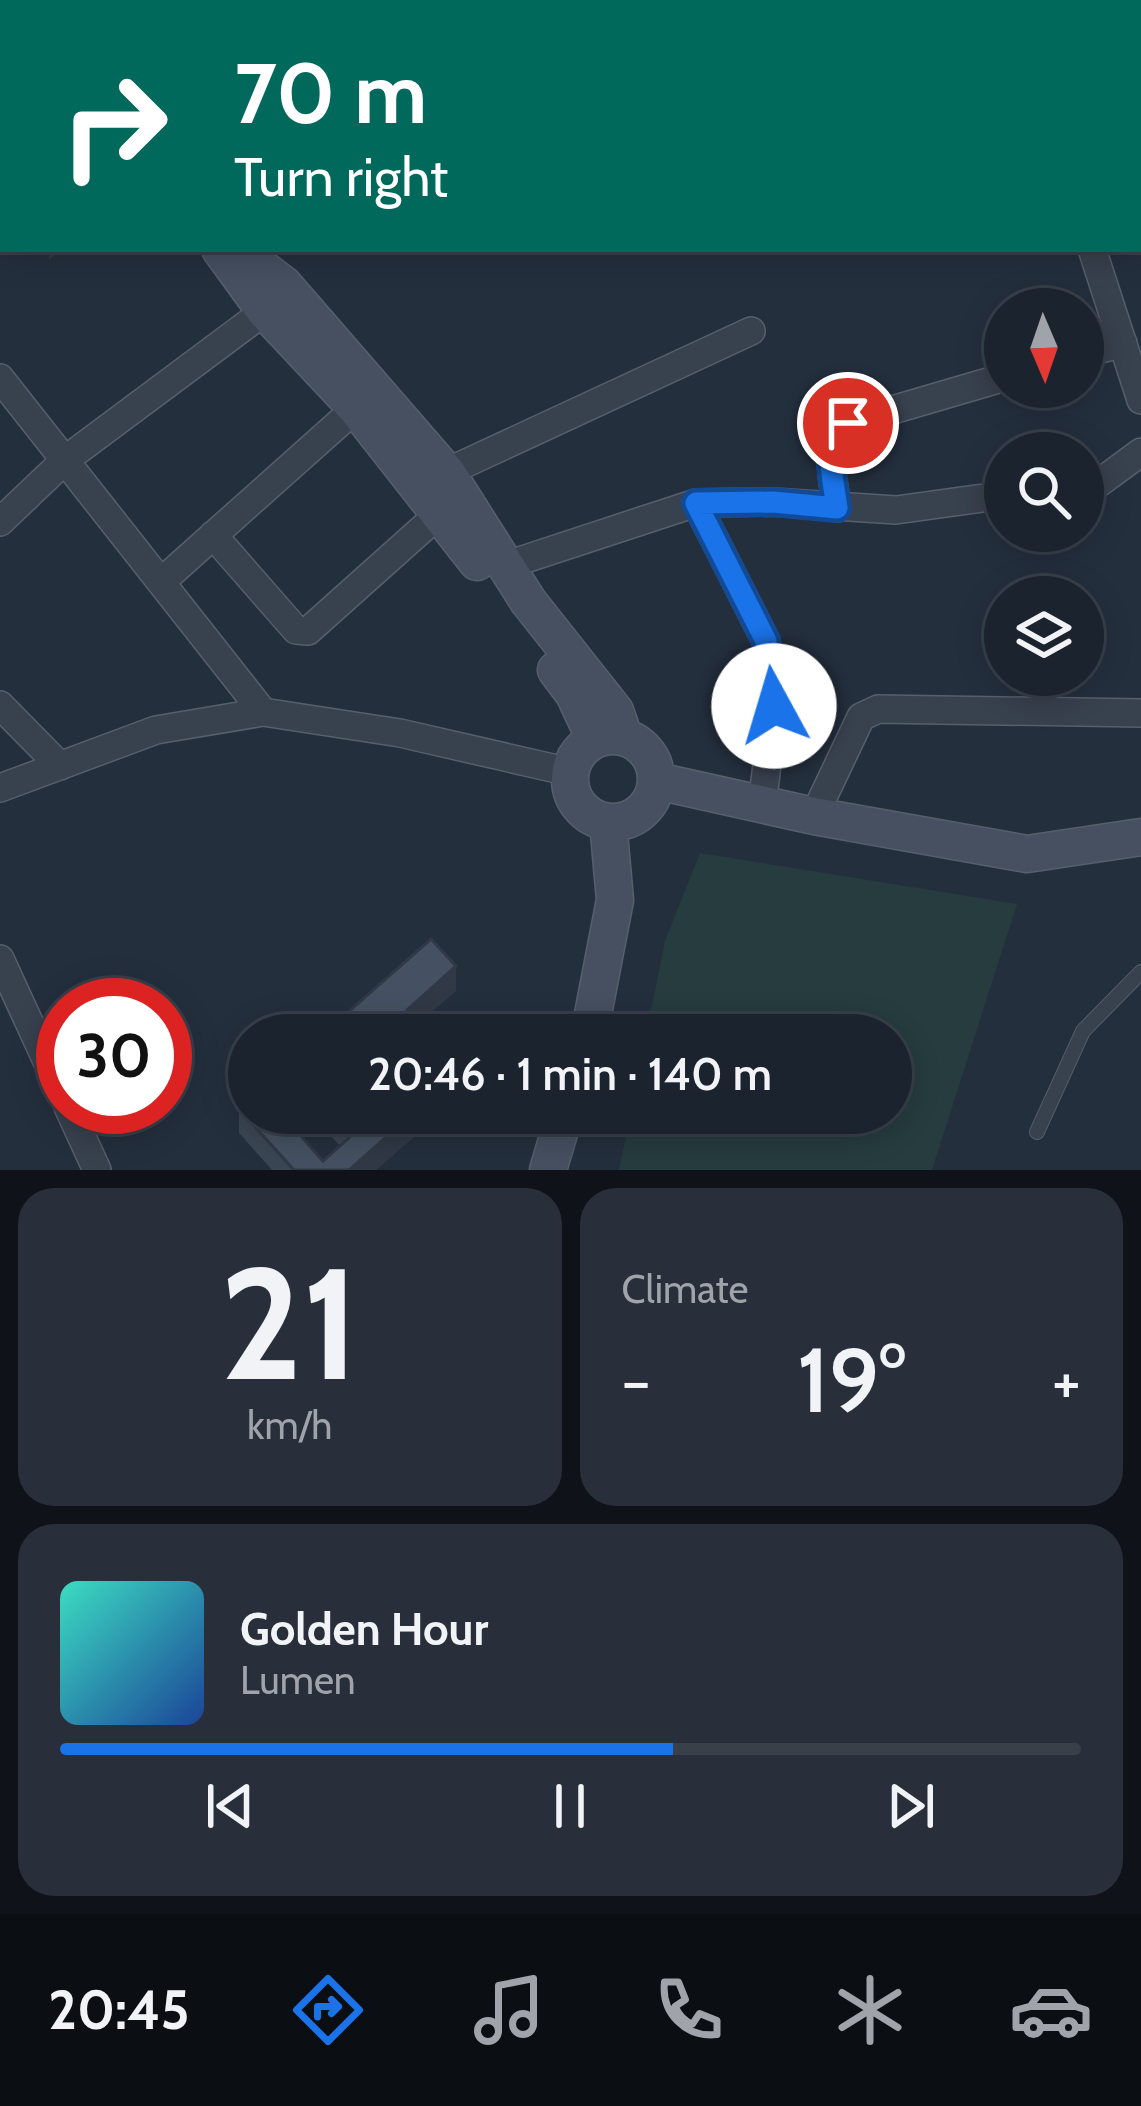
<!DOCTYPE html>
<meta charset="utf-8">
<style>
:root{--surface:#1b232e;--page:#282f3a;--text:#f1f3f6;--muted:#a0a4aa;--line:#39404a;--accent:#1a73e8}
body{margin:0;font-family:Cabin,sans-serif;background:var(--page);color:var(--text);height:100vh;display:flex;flex-direction:column;font-size:45px;white-space:nowrap}
*{box-sizing:border-box;margin:0}
p{font-size:39px;color:var(--muted)}
.icon{flex:none;width:66px;height:66px;fill:none;stroke:currentColor;stroke-width:2;stroke-linecap:round;stroke-linejoin:round}
.map{position:relative;height:1170px;overflow:hidden}
.side{display:flex;flex-direction:column;gap:18px;padding:18px;background:#0f1319;flex:1}
.side>*{flex:none}
.guide{position:absolute;left:0px;top:0px;width:1143px;height:252px;box-shadow:0 6px 30px #0003,0 0 0 3px var(--line);background:#00695c;color:#fff;overflow:hidden}
.needle{width:78px;rotate:178deg}
.tools{position:absolute;left:984px;top:288px;display:grid;gap:24px}
.tools a{display:grid;place-items:center;width:120px;height:120px;border-radius:50%;background:var(--surface);box-shadow:0 6px 30px #0003,0 0 0 3px var(--line);font-size:60px}
.speed{position:absolute;left:36px;top:978px;display:flex;gap:24px;font-size:60px;font-weight:700;text-align:center}
.speed>*{display:grid;place-content:center;width:156px;height:156px;border-radius:50%;background:var(--surface);box-shadow:0 6px 30px #0003,0 0 0 3px var(--line);line-height:1}
.speed .limit{border:18px solid #d22;background:#fff;color:#111}
.pin{position:absolute;display:grid;place-items:center;width:102px;height:102px;color:#fff;margin:-51px;border:6px solid #fff;border-radius:50%;box-shadow:0 3px 12px #0007}
.me{position:absolute;width:132px;margin:-66px;rotate:354deg;stroke-linejoin:round;filter:drop-shadow(0 0 9px #0008)}
.turn{display:flex;align-items:center;gap:42px;height:252px;padding:0 36px;font-size:54px}
.turn .icon{width:156px;height:156px;stroke-width:2.5}
.turn b{display:block;font-size:84px;line-height:102px}
.big{font-size:90px;font-weight:600;line-height:1.1}
.side .tile{flex:1;display:flex;flex-direction:column;justify-content:center;gap:18px;min-width:0;padding:0 42px;border-radius:36px;background:var(--page)}
.side .dial{align-items:center;gap:0}
.dial b{font-size:156px;line-height:1}
.song{display:flex;align-items:center;gap:36px}
.cover{width:144px;height:144px;border-radius:18px;background:linear-gradient(135deg,hsl(170 70% 55%),hsl(220 70% 35%))}
.played{height:12px;border-radius:6px;background:linear-gradient(90deg,var(--accent) 60%,var(--line) 60%)}
.keys{display:flex;justify-content:space-around;direction:ltr}
.heat{display:flex;justify-content:space-between;align-items:center;font-size:66px;direction:ltr}
.side .tiles{flex:1;display:grid;gap:18px;grid-template-columns:1fr 1fr}
.tile:last-child{grid-column:span 2}
.trip{position:absolute;left:228px;top:1014px;width:684px;height:120px;border-radius:60px;background:var(--surface);box-shadow:0 6px 30px #0003,0 0 0 3px var(--line);font-weight:600;line-height:120px;text-align:center}
.tabs{display:flex;height:192px;justify-content:space-around;align-items:center;background:#0b0e12;color:var(--muted)}
.tabs .icon{width:84px;height:84px}
.tabs .active{color:var(--accent)}
.tabs b{font-size:54px;color:var(--text)}
.map>svg:first-child{display:block}
</style>
<div class="map">
<svg width="1141" height="1170" viewBox="0 0 1141 1170">
<rect width="100%" height="100%" fill="#242f3e"/>
<!-- grass -->
<path fill="#263c3f" d="M700,853l317,51 -85,266h-313l12,-57h260v-78h-245l19,-94z"/>
<g fill="none" stroke-linecap="round" stroke-linejoin="round">
<defs>
<path id="lane" d="M1037,1132l46,-101 58,-59"/>
<path id="street" d="M258,0l3,3
M405,0l3,3
M1059,0l3,3
M38,3l2,-3
M365,3l4,-3
M649,3l19,-3
M1140,97l1,1
M0,156l3,-3
M1092,249l49,151
M1083,354l40,-11
M0,378l263,334
M434,478l317,-147
M1083,485l16,-2 42,-31
M696,503l70,138 8,65 -12,100
M837,508c-4,-32 -15,-62 11,-85l157,-46
M0,522l65,-62 200,-149
M213,535l83,95 12,1 132,-118
M504,566l192,-63 77,-1 123,8 109,-15
M161,582l195,-174
M0,705l60,61
M0,788l156,-58 107,-18 137,21 170,39
M814,816l47,-99 17,-8 263,4
M0,959l63,137
M68,1107l29,63"/>
<path id="secondary" d="M0,41l3,3
M220,249l45,62 91,97 121,154
M237,249l47,36 163,188 81,128 87,110 9,26
M556,670l18,24 21,45
M570 779a43 43 0 1 1 86 0a43 43 0 1 1-86 0Z
M657,781l157,35 213,38 114,-17
M589,1035l26,-135 -7,-78
M548,1170l17,-57"/>
</defs>
<!-- lane casing -->
<use href="#lane" stroke="#565f6c" stroke-width="16"/>
<!-- street casing -->
<use href="#street" stroke="#565f6c" stroke-width="30"/>
<!-- secondary casing -->
<use href="#secondary" stroke="#565f6c" stroke-width="39"/>
<!-- lane -->
<use href="#lane" stroke="#38414e" stroke-width="14"/>
<!-- street -->
<use href="#street" stroke="#38414e" stroke-width="27"/>
<!-- secondary -->
<use href="#secondary" stroke="#465061" stroke-width="36"/>
</g>
<!-- wall -->
<path fill="#3b4654" fill-rule="evenodd" d="M239,1109l10,4h192l-65,57h-104l-33,-37zM314,1117l26,29 -17,15 -26,-29z"/>
<!-- shaded-wall -->
<path fill="#303945" d="M49,249h13l-13,11z
M456,966v25l-49,43v-24z
M390,1025v10h-12z
M291,1113h23v4l-29,26v-25z
M413,1113h28l-65,57h-27z"/>
<!-- building -->
<path fill="#455162" stroke="#303945" stroke-width="3" d="M431,939l25,27 -49,44 23,25h-31l-9,-10 -12,10h-56z
M249,1100v13h42l-6,5 38,43 29,-26 -20,-22h81l-64,57h-55l-55,-61z"/>
<g fill="none" stroke-linecap="round" stroke-linejoin="round">
<defs>
<path id="route" d="M774,706l-8,-65 -70,-138 77,-1 64,6c-4,-31 -15,-63 11,-85"/>
</defs>
<!-- route casing -->
<use href="#route" stroke="#114b97" stroke-width="30"/>
<!-- route -->
<use href="#route" stroke="#1a73e8" stroke-width="21"/>
</g>
</svg>
<div class="tools">
<a><svg class="needle" viewBox="-14 -14 28 28"><path d="M0-13l5 13h-10z" fill="#e53935"/><path d="M0 13l5-13h-10z" fill="#a0a4aa"/></svg></a>
<a><svg class="icon" aria-label="search" viewBox="0 0 24 24"><circle cx="10" cy="10" r="6"/><path d="M15 15l6 6"/></svg></a>
<a><svg class="icon" aria-label="layers" viewBox="0 0 24 24"><path d="M12 4l9 5-9 5-9-5zM3 14l9 5 9-5"/></svg></a>
</div>
<div class="speed"><div class="limit">30</div></div>
<div class="pin" style="left:848px;top:423px;background:#d93025"><svg class="icon" aria-label="arrive" viewBox="0 0 24 24"><path d="M6 21V4h12l-3 4 3 4H6"/></svg></div>
<svg class="me" style="left:774px;top:706px" viewBox="-20 -20 40 40"><circle r="19" fill="#fff"/><path d="M0-13L10 11 0 6-10 11z" fill="#1a73e8"/></svg>
<div class="trip">20:46 · 1 min · 140 m</div>
<div class="guide">
<div class="turn"><svg class="icon" aria-label="right" viewBox="0 0 24 24"><path d="M7 20v-9h11M14 6l5 5-5 5"/></svg><div><b>70 m</b>Turn right</div></div>
</div>
</div>
<section class="side">
<div class="tiles">
<div class="tile dial"><b>21</b><p>km/h</p></div>
<div class="tile"><p>Climate</p>
<div class="heat"><a>−</a><b class="big">19°</b><a>+</a></div>
</div>
<div class="tile">
<div class="song"><i class="cover"></i><div><b>Golden Hour</b><p>Lumen</p></div></div>
<div class="played"></div>
<div class="keys"><svg class="icon" aria-label="previous" viewBox="0 0 24 24"><path d="M18 5L8 12l10 7zM5 5v14"/></svg><svg class="icon" aria-label="pause" viewBox="0 0 24 24"><path d="M8 5v14M16 5v14"/></svg><svg class="icon" aria-label="next" viewBox="0 0 24 24"><path d="M6 5l10 7-10 7zM19 5v14"/></svg></div>
</div>
</div>
</section>
<nav class="tabs">
<b>20:45</b>
<svg class="icon active" aria-label="directions" viewBox="0 0 24 24"><path d="M12 3l9 9-9 9-9-9zM9 14v-3h6M13 9l2 2-2 2"/></svg>
<svg class="icon" aria-label="music" viewBox="0 0 24 24"><path d="M9 18V5l10-2v13"/><circle cx="6" cy="18" r="3"/><circle cx="16" cy="16" r="3"/></svg>
<svg class="icon" aria-label="phone" viewBox="0 0 24 24"><path d="M5 4h4l2 5-3 2q2 4 5 5l2-3 5 2v4C11 20 4 13 5 4z"/></svg>
<svg class="icon" aria-label="climate" viewBox="0 0 24 24"><path d="M12 3v18M4 7l16 10M4 17L20 7"/></svg>
<svg class="icon" aria-label="car" viewBox="0 0 24 24"><path d="M5 17H2v-5l4-1 3-4h7l3 4 3 1v5h-3M9 17h6M6 11h13"/><circle cx="7" cy="17" r="2"/><circle cx="17" cy="17" r="2"/></svg>
</nav>
